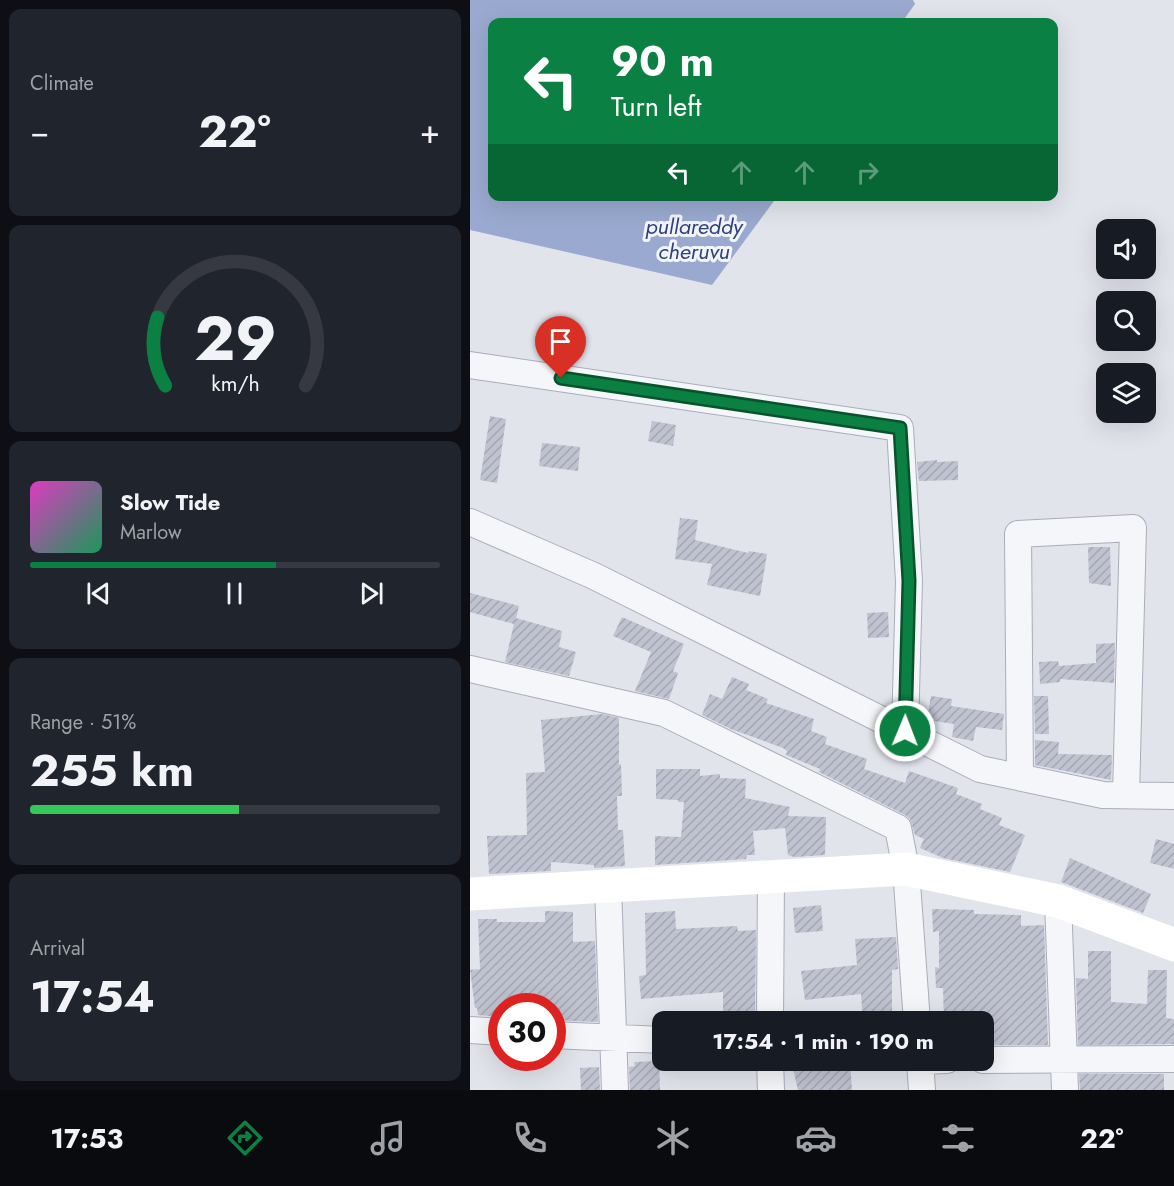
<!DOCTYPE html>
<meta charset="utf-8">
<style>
:root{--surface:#171b24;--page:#20242c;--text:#f1f3f6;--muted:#9ea1a6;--line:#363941;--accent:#0b8043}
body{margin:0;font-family:Jost,sans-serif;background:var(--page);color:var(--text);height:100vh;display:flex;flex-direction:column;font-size:22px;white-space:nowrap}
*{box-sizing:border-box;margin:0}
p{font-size:20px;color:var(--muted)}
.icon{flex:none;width:33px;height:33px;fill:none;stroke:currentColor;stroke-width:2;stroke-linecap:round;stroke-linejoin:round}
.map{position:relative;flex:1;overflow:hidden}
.side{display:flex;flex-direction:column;gap:9px;padding:9px;background:#0d0f14;width:470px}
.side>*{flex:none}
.guide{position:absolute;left:18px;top:18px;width:570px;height:183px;border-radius:12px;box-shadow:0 6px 24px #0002;background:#0b8043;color:#fff;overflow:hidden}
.controls{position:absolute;left:626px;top:219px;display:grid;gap:12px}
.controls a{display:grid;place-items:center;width:60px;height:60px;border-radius:12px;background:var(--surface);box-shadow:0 6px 24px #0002;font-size:30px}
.speed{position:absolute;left:18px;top:993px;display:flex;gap:12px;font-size:30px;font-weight:700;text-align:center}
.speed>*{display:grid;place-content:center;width:78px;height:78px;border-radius:50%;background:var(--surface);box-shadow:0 6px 24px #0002;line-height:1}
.speed .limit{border:9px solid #d22;background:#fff;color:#111}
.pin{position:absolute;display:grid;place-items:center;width:51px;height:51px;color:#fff;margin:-62px -26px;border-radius:50% 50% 50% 0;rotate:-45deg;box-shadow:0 0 6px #0007}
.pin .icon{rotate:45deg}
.me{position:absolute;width:66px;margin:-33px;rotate:1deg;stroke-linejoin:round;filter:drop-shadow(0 0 4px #0008)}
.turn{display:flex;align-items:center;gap:21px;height:126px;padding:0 24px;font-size:27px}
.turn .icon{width:78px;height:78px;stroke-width:2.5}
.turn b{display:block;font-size:42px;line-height:51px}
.lanes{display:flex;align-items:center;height:57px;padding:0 24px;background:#0003;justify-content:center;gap:30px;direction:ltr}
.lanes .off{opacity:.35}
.big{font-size:45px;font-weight:700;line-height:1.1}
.side .card{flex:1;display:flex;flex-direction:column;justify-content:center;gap:9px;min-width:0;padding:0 21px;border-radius:12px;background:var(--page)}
.side .dial{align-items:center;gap:0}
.dial svg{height:156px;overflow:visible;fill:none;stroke:var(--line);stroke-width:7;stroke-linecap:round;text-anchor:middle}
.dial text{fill:var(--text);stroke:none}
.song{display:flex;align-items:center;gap:18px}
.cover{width:72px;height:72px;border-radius:9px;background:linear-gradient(135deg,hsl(310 70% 55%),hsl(150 70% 35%))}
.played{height:6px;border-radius:3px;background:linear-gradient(90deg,var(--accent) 60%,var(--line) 60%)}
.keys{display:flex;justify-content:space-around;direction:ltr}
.heat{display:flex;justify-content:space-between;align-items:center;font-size:33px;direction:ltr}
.charge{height:9px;border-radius:4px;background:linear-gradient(90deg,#34c759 51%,var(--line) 0)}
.trip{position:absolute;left:182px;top:1011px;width:342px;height:60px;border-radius:12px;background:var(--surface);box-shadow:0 6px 24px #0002;font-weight:700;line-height:60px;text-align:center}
.menu{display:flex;height:96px;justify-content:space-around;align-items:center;background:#090b0e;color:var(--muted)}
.menu .icon{width:42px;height:42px}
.menu .current{color:var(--accent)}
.menu b{font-size:27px;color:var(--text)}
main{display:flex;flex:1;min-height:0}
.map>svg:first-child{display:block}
</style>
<main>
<section class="side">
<div class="card"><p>Climate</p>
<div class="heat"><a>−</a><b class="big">22°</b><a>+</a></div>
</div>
<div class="card dial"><svg viewBox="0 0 100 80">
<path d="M14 69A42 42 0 1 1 86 69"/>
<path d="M14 69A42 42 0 0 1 10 34" stroke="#0b8043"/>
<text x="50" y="56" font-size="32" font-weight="700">29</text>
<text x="50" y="72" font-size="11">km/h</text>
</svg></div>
<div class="card">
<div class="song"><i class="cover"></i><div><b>Slow Tide</b><p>Marlow</p></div></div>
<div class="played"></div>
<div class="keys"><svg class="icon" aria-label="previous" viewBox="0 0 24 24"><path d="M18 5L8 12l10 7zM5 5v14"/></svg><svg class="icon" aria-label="pause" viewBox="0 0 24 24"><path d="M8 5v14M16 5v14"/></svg><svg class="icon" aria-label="next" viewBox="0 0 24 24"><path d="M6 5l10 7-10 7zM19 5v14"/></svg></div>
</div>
<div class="card"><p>Range · 51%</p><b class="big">255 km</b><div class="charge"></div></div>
<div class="card"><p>Arrival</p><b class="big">17:54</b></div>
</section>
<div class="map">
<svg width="705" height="1090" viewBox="0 0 705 1090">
<defs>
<pattern id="building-hatch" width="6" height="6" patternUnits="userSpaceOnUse" patternTransform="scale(1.5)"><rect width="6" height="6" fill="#bfc2cf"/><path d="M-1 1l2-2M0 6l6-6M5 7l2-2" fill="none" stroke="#a4a7b3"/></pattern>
</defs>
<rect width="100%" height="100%" fill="#e2e4ec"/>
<!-- water -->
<path fill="#9aa9cf" d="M0,0h443l2,4 -13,18h-410v174l285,1 -65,88 -242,-55z"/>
<!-- building -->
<path fill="url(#building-hatch)" d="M20,416l16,3 -9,64 -17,-3z
M182,421l24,4 -3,21 -25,-5z
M72,443l38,4 -2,24 -39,-5z
M467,460v2l21,-1v19l-39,1 -2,-19z
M210,518l18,2 -3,20 53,13 1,-2 18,3 -7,42 -53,-11 5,-21 -37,-5z
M618,547h22l1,39 -22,-3z
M0,593l49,13 -3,12 46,13 -3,16 17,5 -7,24 -64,-14 9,-38 -44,-12z
M418,612l1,25 -21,1 -1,-25z
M152,617l62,27 -11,27 5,2 -9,26 -34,-8 16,-39 -38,-16z
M645,643l-1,40 -54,-4v3l-20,2 -1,-22 19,-1 1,5 37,-3v-19z
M262,677l17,7 -3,6 22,9 -2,4 48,16 -3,12 16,6 -2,7 42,15 -3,10 41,14 4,-12 49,17 -2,6 26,10 -2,5 22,9 -3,7 26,10 -15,37 -67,-14 -23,-10 4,-9 -9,-4 -5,-16 -5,-4 -86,-43 1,-3 -34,-14 1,-4 -4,-3 -52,-19 -29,-14 8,-21 12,5z
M461,696l21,3 -1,7 53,8 -2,16 -26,-3 -3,14 -21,-4 2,-13 -27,-4z
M564,696h14l1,38h-14z
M132,714l17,4v47l2,-1 1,32h-5l1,34h5l2,36 -31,2v-3l-43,-3v9l-62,3 -2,-38 40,-1 -1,-62 19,-1 -4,-52z
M565,740l24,2 -1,12 54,1 -1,25 -76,-15z
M186,769h44v7l20,-2v4l26,1 -1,19 45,9 -2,9 38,1 -1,38 -31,2 -6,-2 -3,-27 -32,3 2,24h-8l-1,4 -91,6v-29l26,1 3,-35h-6v-2l-22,-1z
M686,839l19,5v25l-25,-6z
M600,858l81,36 -8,19 -82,-31z
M351,905l2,26 -28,2 -2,-25z
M462,909l42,1v4l47,1v11l23,-1 4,120h-65v-23h-39l-1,-34h-7l-1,-21 4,1v-37l-6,1z
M75,911l28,1v30l22,-1 3,81 -46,-2v-14h-50v11l-24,-2 -1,-7h-2l-5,-38 10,-1 -2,-50h19v3h48z
M205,911l1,18 61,-3 1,5 18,-1 -1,92h-32v-30l-82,7 -2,-23 7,-1 -1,-62z
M426,937l2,32 -6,1v52h-29l-2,-28 -56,6 -4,-29 56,-6 -2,-26z
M618,951h23v51l36,2 1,-34h19l-1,48 9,1v25l-97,1 -2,-67 12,1z
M321,1060h59l2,30h-54z
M189,1061l1,29h-30l-1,-23 6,-1 -1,-4z
M129,1067l1,23h-19l-1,-22z
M609,1074h85v16h-84z"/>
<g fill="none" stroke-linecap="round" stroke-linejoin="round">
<defs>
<path id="street" d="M0,365l430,63 9,153 -4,150
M0,522l124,54 386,193 123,26 72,1
M0,669l194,44 234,115 8,41 11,153
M550,777l-2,-243 115,-6 -7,267
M138,886l7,204
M588,901l7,189
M300,1022l1,-145
M0,1030l32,2
M82,1035l110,5
M300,1060l1,30
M450,1060l2,30
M513,1060l192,-1
M450,1061l27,-1"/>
</defs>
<!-- street casing -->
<use href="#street" stroke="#aaadba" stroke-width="28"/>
<!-- street -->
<use href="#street" stroke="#f5f6f9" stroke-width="26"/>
<!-- secondary -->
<path stroke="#fff" stroke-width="33" d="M0,894l436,-25 152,32 117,44"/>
</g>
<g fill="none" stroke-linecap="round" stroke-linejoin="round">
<defs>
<path id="route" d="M91,378l339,50 9,153 -4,150"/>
</defs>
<!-- route casing -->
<use href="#route" stroke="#07532c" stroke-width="15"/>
<!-- route -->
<use href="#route" stroke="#0b8043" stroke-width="10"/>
</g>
<g text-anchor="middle" stroke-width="6" stroke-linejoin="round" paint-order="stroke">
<!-- water labels -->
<g font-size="22" font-style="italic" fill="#2e427e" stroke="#f2f4f9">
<text x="224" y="234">pullareddy<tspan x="224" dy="25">cheruvu</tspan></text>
</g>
</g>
</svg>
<div class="controls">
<a><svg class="icon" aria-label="sound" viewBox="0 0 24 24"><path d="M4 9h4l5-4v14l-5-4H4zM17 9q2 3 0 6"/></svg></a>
<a><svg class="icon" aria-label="search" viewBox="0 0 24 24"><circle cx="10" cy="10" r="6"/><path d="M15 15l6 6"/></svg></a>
<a><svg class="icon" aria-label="layers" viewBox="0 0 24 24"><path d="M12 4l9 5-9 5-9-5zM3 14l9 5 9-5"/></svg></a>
</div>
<div class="speed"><div class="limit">30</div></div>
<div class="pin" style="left:91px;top:378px;background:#d93025"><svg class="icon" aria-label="arrive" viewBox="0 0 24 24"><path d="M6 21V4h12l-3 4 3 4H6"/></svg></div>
<svg class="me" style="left:435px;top:731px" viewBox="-20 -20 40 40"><circle r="17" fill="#0b8043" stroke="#fff" stroke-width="3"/><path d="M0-11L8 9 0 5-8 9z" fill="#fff"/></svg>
<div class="trip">17:54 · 1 min · 190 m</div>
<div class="guide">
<div class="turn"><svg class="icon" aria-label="left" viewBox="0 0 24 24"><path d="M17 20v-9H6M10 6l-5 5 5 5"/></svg><div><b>90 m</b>Turn left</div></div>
<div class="lanes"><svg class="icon" aria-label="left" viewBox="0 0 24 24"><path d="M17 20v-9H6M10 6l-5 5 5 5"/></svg><svg class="icon off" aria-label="ahead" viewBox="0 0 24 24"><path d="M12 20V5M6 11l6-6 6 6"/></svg><svg class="icon off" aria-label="ahead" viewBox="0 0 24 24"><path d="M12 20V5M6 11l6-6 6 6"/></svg><svg class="icon off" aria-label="right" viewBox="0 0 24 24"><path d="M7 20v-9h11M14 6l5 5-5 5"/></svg></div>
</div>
</div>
</main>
<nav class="menu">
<b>17:53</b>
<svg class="icon current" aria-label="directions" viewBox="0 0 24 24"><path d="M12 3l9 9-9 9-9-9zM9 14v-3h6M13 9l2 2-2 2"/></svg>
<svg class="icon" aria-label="music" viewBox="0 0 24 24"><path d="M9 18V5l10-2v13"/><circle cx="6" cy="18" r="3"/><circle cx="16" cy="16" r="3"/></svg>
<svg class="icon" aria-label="phone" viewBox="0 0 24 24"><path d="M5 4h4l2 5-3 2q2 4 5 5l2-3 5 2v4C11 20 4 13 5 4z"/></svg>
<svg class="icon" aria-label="climate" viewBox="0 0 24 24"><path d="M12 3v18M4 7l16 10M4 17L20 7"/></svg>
<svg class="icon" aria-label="car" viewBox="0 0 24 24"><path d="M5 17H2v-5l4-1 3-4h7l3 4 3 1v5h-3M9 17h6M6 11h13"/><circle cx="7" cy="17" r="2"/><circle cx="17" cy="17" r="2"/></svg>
<svg class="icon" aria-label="filters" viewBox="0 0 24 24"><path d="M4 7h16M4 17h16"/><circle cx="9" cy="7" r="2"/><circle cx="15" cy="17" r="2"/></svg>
<b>22°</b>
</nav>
